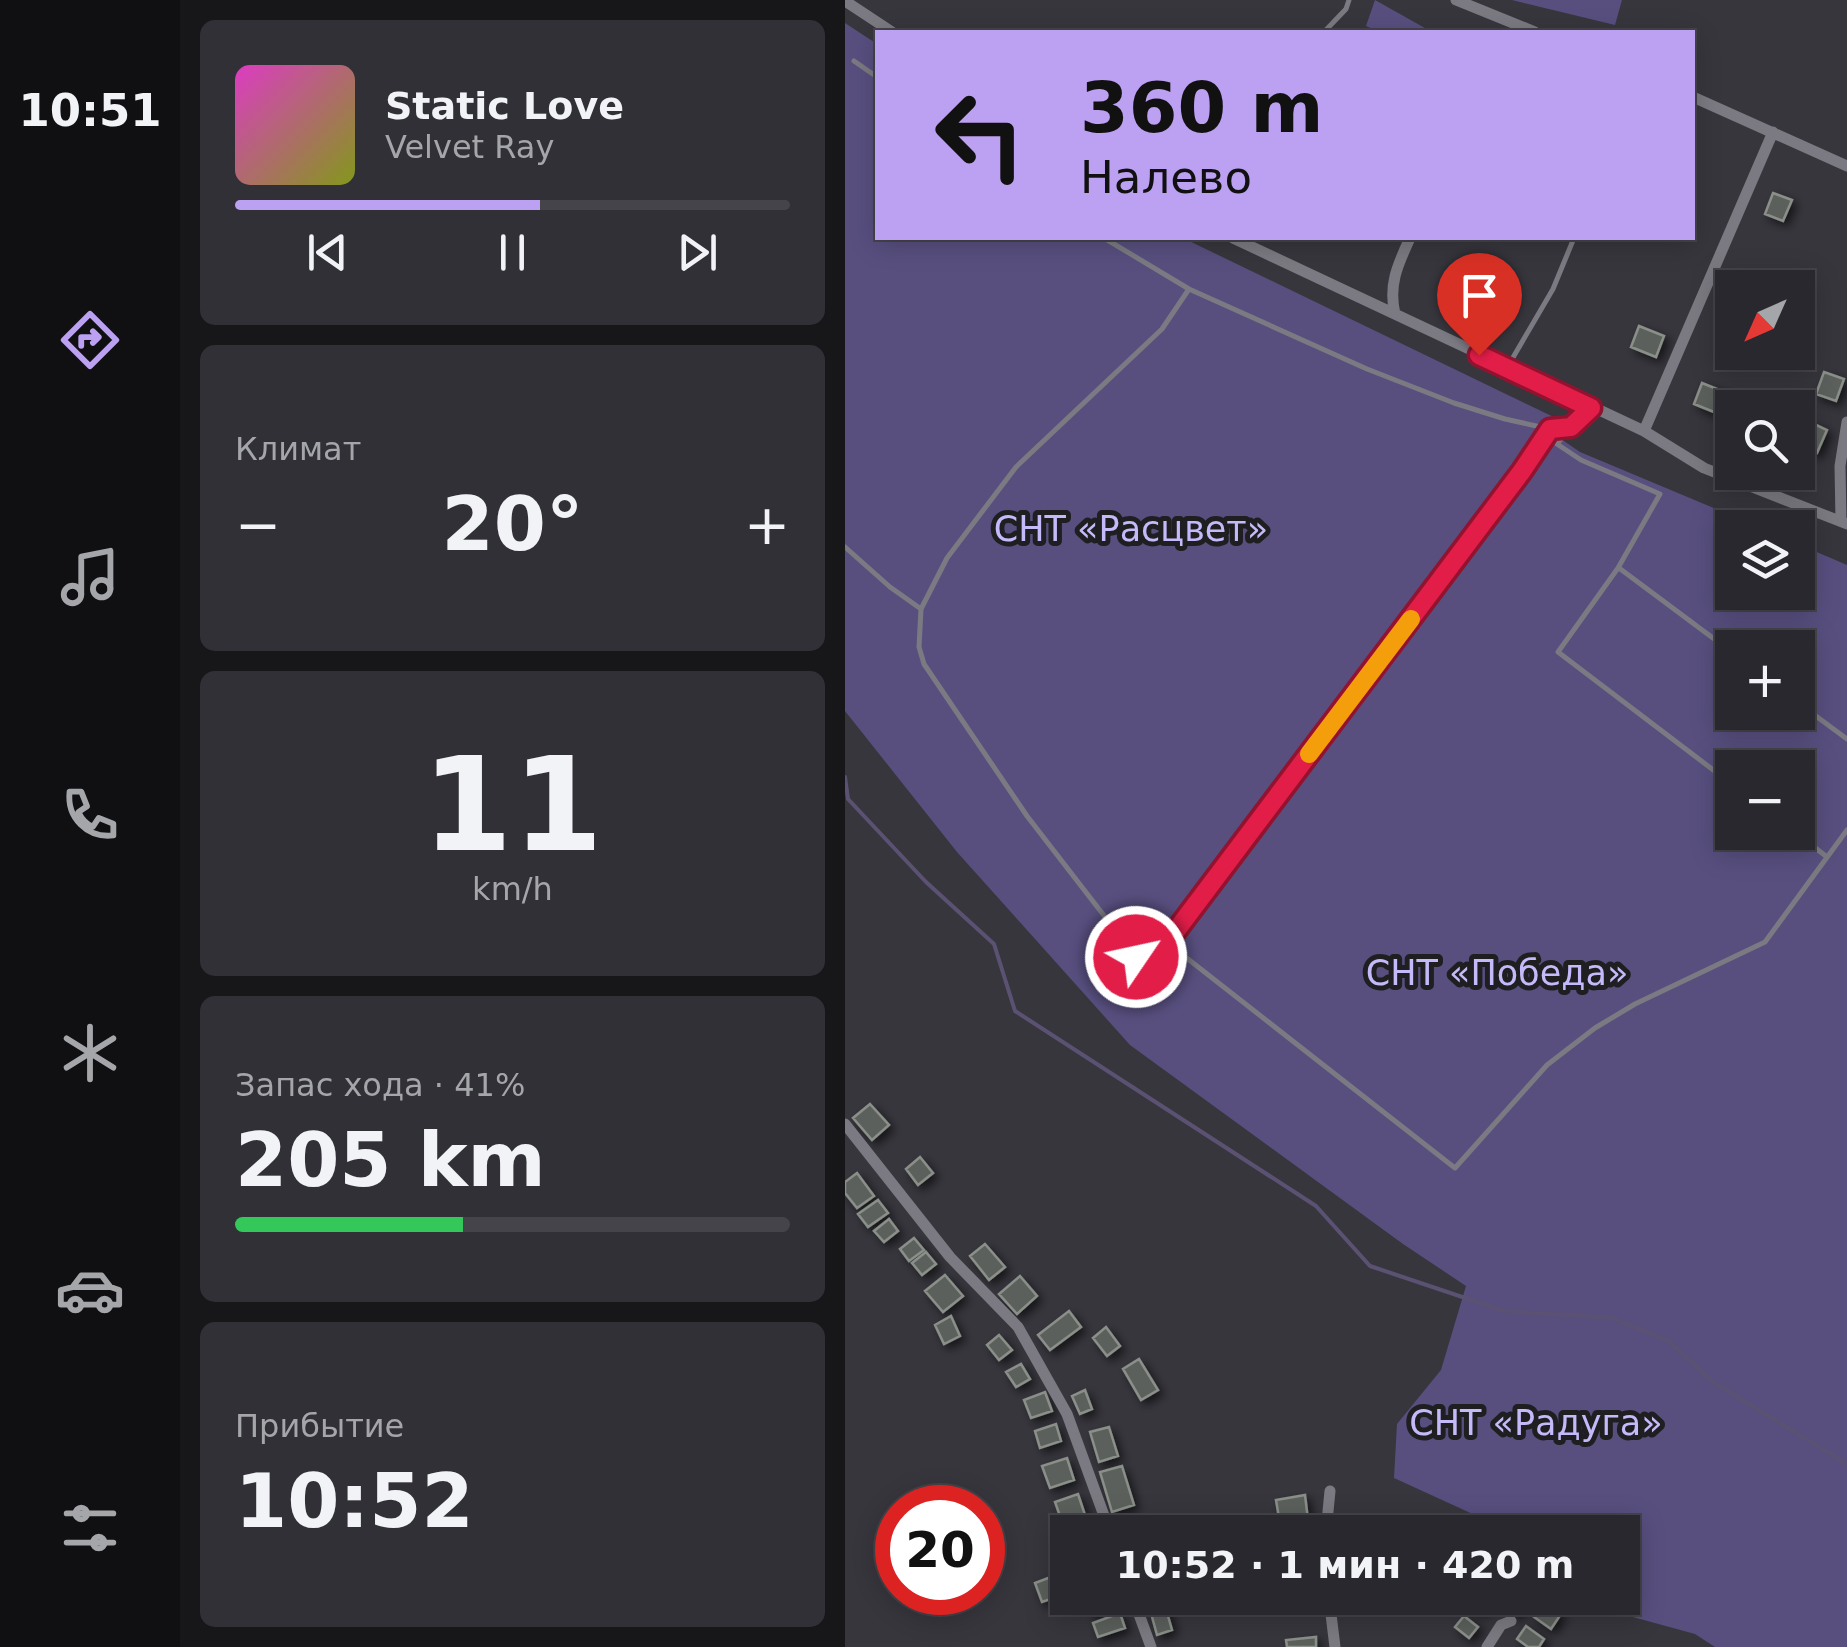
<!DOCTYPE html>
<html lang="ru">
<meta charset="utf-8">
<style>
:root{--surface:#29282e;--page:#313036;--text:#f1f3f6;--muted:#a5a6aa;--line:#45444a;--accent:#bca0f2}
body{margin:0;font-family:"DejaVu Sans",sans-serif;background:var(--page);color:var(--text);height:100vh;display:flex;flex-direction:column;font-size:38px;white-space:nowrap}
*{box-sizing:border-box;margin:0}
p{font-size:32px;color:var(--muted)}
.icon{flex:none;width:55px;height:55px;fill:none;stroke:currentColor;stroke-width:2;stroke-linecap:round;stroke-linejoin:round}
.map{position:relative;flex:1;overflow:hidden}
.details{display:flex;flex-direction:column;gap:20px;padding:20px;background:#171619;width:665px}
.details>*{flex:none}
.banner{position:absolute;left:30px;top:30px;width:820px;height:210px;border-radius:0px;box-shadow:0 5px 25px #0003,0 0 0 2px var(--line);background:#bca0f2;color:#111;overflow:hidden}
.needle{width:65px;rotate:225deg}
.buttons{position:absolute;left:870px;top:270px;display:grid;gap:20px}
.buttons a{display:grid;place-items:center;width:100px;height:100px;border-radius:0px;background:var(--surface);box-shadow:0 5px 25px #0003,0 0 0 2px var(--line);font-size:50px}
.speed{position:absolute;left:30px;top:1485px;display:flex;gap:20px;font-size:50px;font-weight:700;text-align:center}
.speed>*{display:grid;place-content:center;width:130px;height:130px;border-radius:50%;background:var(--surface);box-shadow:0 5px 25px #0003,0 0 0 2px var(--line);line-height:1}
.speed .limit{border:15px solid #d22;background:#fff;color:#111}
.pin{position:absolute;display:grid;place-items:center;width:85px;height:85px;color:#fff;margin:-102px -42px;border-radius:50% 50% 50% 0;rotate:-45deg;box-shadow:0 0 10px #0007}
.pin .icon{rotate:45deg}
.me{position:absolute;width:110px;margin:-55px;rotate:56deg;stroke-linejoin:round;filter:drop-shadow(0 0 8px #0008)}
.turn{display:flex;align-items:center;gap:35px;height:210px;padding:0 40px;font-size:45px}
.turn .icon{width:130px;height:130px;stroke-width:2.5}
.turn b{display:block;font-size:70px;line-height:85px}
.big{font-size:75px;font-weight:700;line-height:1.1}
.details .tile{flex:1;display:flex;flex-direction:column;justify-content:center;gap:15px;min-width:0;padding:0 35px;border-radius:15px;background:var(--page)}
.details .dial{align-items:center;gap:0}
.dial b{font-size:130px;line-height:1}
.song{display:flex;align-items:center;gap:30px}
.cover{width:120px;height:120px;border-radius:15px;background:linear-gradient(135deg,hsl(310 70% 55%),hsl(70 70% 35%))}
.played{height:10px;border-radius:5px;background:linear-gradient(90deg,var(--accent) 55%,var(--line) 55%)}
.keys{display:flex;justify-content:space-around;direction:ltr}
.heat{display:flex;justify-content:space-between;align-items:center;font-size:55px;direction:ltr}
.charge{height:15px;border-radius:8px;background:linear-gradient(90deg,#34c759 41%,var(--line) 0)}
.trip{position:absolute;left:205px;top:1515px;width:590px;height:100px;border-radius:0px;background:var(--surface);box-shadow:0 5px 25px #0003,0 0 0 2px var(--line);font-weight:700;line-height:100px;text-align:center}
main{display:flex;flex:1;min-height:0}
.tabs{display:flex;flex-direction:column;width:180px;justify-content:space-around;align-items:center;background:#101012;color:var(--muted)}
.tabs .icon{width:70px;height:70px}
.tabs .on{color:var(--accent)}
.tabs b{font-size:45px;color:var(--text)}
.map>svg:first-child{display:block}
</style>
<main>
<nav class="tabs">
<b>10:51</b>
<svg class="icon on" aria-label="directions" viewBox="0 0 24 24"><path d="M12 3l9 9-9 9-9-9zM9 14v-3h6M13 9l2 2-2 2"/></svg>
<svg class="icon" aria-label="music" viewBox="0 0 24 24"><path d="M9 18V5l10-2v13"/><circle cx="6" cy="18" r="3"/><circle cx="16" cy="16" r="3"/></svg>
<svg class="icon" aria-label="phone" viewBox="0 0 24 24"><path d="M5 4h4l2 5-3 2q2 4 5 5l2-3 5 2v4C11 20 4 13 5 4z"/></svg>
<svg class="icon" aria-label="climate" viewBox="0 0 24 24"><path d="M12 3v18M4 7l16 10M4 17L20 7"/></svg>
<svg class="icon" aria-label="car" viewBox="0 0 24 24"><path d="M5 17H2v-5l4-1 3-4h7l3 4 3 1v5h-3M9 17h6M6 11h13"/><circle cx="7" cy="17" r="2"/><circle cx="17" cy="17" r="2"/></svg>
<svg class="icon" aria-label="filters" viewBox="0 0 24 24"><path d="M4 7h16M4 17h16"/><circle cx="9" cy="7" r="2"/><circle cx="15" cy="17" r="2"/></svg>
</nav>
<section class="details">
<div class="tile">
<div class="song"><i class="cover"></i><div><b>Static Love</b><p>Velvet Ray</p></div></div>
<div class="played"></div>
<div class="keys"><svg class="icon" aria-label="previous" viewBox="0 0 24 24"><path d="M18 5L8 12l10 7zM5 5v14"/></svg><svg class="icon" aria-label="pause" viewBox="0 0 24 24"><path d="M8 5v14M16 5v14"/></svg><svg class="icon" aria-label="next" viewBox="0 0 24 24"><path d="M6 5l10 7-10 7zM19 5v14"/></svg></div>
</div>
<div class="tile"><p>Климат</p>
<div class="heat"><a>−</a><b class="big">20°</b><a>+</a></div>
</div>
<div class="tile dial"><b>11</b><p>km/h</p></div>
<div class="tile"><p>Запас хода · 41%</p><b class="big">205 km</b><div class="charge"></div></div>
<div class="tile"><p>Прибытие</p><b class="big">10:52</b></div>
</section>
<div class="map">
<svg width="1002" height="1647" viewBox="0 0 1002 1647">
<defs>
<filter id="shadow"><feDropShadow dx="4.5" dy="4.5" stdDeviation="5" flood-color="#0009"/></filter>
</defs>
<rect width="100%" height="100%" fill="#37363d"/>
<!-- green -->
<path fill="#584f7f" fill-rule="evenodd" d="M530,0l57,32h-53l-13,-6z
M667,0h110l-7,25z
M0,23l32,21v194h306l383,185 -8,14 22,15 179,75 -26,1v64h64l1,-48 49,21v1082h-132l-20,-13 -84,-23 -26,-13h38v-66h-111l-118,-54 3,-54 44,-54 25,-84 -63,-42 -273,-199 -173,-193 -112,-141zM888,648h64v64h-64zM888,768h64v64h-64z"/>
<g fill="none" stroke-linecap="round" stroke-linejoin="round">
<!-- stream -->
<path stroke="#5b5273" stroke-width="4" d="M0,777l3,22 78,83 68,62 21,67 301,195 54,60 134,45 108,7 57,23 44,41 134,82"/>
</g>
<!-- building -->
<path fill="#5c615b" stroke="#8a8f89" stroke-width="2.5" filter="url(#shadow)" d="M928,193l19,7 -9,21 -18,-7z
M794,326l25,10 -8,21 -25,-10z
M979,372l20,7 -8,22 -20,-7z
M857,383l25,10 -8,21 -25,-10z
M967,423l15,7 -10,23 -15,-6z
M25,1104l19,21 -17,15 -19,-22z
M75,1157l13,16 -15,12 -12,-16z
M12,1173l17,23 -17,12 -12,-15v-11z
M33,1200l10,13 -20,14 -10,-13z
M44,1219l9,12 -14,11 -10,-11z
M69,1238l10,12 -15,11 -9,-12z
M140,1244l20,23 -16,13 -19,-24z
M81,1252l10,12 -14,11 -10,-12z
M100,1275l18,21 -20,16 -18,-21z
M175,1276l17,20 -20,18 -18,-20z
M224,1311l12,16 -31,23 -12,-15z
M106,1316l9,20 -16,8 -9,-19z
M261,1327l14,19 -13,10 -14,-18z
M154,1335l13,15 -13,10 -12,-15z
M294,1359l19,31 -17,10 -18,-31z
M176,1364l9,15 -14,8 -10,-15z
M240,1390l7,19 -12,5 -8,-18z
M200,1392l7,19 -21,7 -7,-18z
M211,1424l5,17 -21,7 -5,-17z
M264,1427l9,29 -19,6 -9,-30z
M222,1458l7,22 -24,8 -8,-22z
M277,1466l12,39 -22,7 -12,-40z
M233,1494l7,21 -23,7 -7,-20z
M460,1495l3,25 -28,4 -4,-24z
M214,1574l6,20 -23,8 -7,-19z
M242,1598h26l3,9 -23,8z
M624,1598h21l-9,13 -15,-10z
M655,1598h32l-17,16z
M319,1602l8,28 -15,5 -8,-29z
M698,1603l18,11 -10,15 -17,-12z
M275,1613l5,15 -27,9 -5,-14z
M619,1616l14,11 -9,11 -14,-11z
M681,1626l18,13 -5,8h-11l-11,-8z
M471,1637v10h-29l-1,-7z"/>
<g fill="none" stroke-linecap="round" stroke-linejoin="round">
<!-- lane -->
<path stroke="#7b7a82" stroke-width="5" d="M479,32l22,-23 3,-9
M9,61l23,16
M259,238l85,51 178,80 87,34 51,16 45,10 21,-2 20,-18
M344,289l-27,40 -146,138 -69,91 -26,51 -2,38 5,17 103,152 109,141 39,-25 347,-461 28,-42
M663,366l45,-77 21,-51
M726,427l-14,17 24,16 79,34 -42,74 -60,84 175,133
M0,547l45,40 31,22
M774,568l114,85
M952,702l50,37
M950,832l32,25
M334,952l276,216 92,-103 48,-37 40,-24 130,-62 82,-112"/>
<!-- street -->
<path stroke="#7b7a82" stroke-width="11" d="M611,0l79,32
M0,1l47,31
M848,97l154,69
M388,238l411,193 60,37 143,56
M550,314c-7,-29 3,-50 15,-76
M799,431l129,-299
M996,521l-1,-55 7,-44
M0,1124l105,133 68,70 49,87 43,118
M481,1532l4,-41
M288,1598l18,49
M484,1598l6,49
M642,1647l14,-22 10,-4"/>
</g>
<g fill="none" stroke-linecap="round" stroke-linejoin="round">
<defs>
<path id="route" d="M291,957l39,-25 347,-461 28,-42 21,-2 20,-19 -112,-53"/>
</defs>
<!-- route casing -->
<use href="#route" stroke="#92132f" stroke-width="25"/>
<!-- route -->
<use href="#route" stroke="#e11d48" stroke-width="18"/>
<!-- slow -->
<path stroke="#f59e0b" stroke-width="18" d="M464,754l102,-135"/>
</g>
<g text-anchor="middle" stroke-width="10" stroke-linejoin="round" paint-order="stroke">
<!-- park labels -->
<g font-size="35" fill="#c4b9f9" stroke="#1f1e21">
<text x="286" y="541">СНТ «Расцвет»</text>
<text x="652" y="985">СНТ «Победа»</text>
<text x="691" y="1435">СНТ «Радуга»</text>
</g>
</g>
</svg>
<div class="buttons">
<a><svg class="needle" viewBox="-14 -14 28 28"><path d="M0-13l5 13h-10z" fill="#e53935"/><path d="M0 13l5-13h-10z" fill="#a5a6aa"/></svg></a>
<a><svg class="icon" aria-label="search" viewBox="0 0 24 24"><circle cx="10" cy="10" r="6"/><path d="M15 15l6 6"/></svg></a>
<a><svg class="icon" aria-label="layers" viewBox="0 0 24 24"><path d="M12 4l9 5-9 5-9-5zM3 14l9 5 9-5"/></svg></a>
<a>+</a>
<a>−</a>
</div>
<div class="speed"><div class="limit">20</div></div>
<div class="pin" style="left:634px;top:355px;background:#d93025"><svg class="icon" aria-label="arrive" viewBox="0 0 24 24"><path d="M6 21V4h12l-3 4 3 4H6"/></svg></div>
<svg class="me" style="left:291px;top:957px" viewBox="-20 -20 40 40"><circle r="17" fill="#e11d48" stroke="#fff" stroke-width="3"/><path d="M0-11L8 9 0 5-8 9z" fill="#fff"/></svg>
<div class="trip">10:52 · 1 мин · 420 m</div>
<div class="banner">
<div class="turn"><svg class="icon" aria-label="left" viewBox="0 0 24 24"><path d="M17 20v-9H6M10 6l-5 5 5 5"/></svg><div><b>360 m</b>Налево</div></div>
</div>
</div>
</main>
